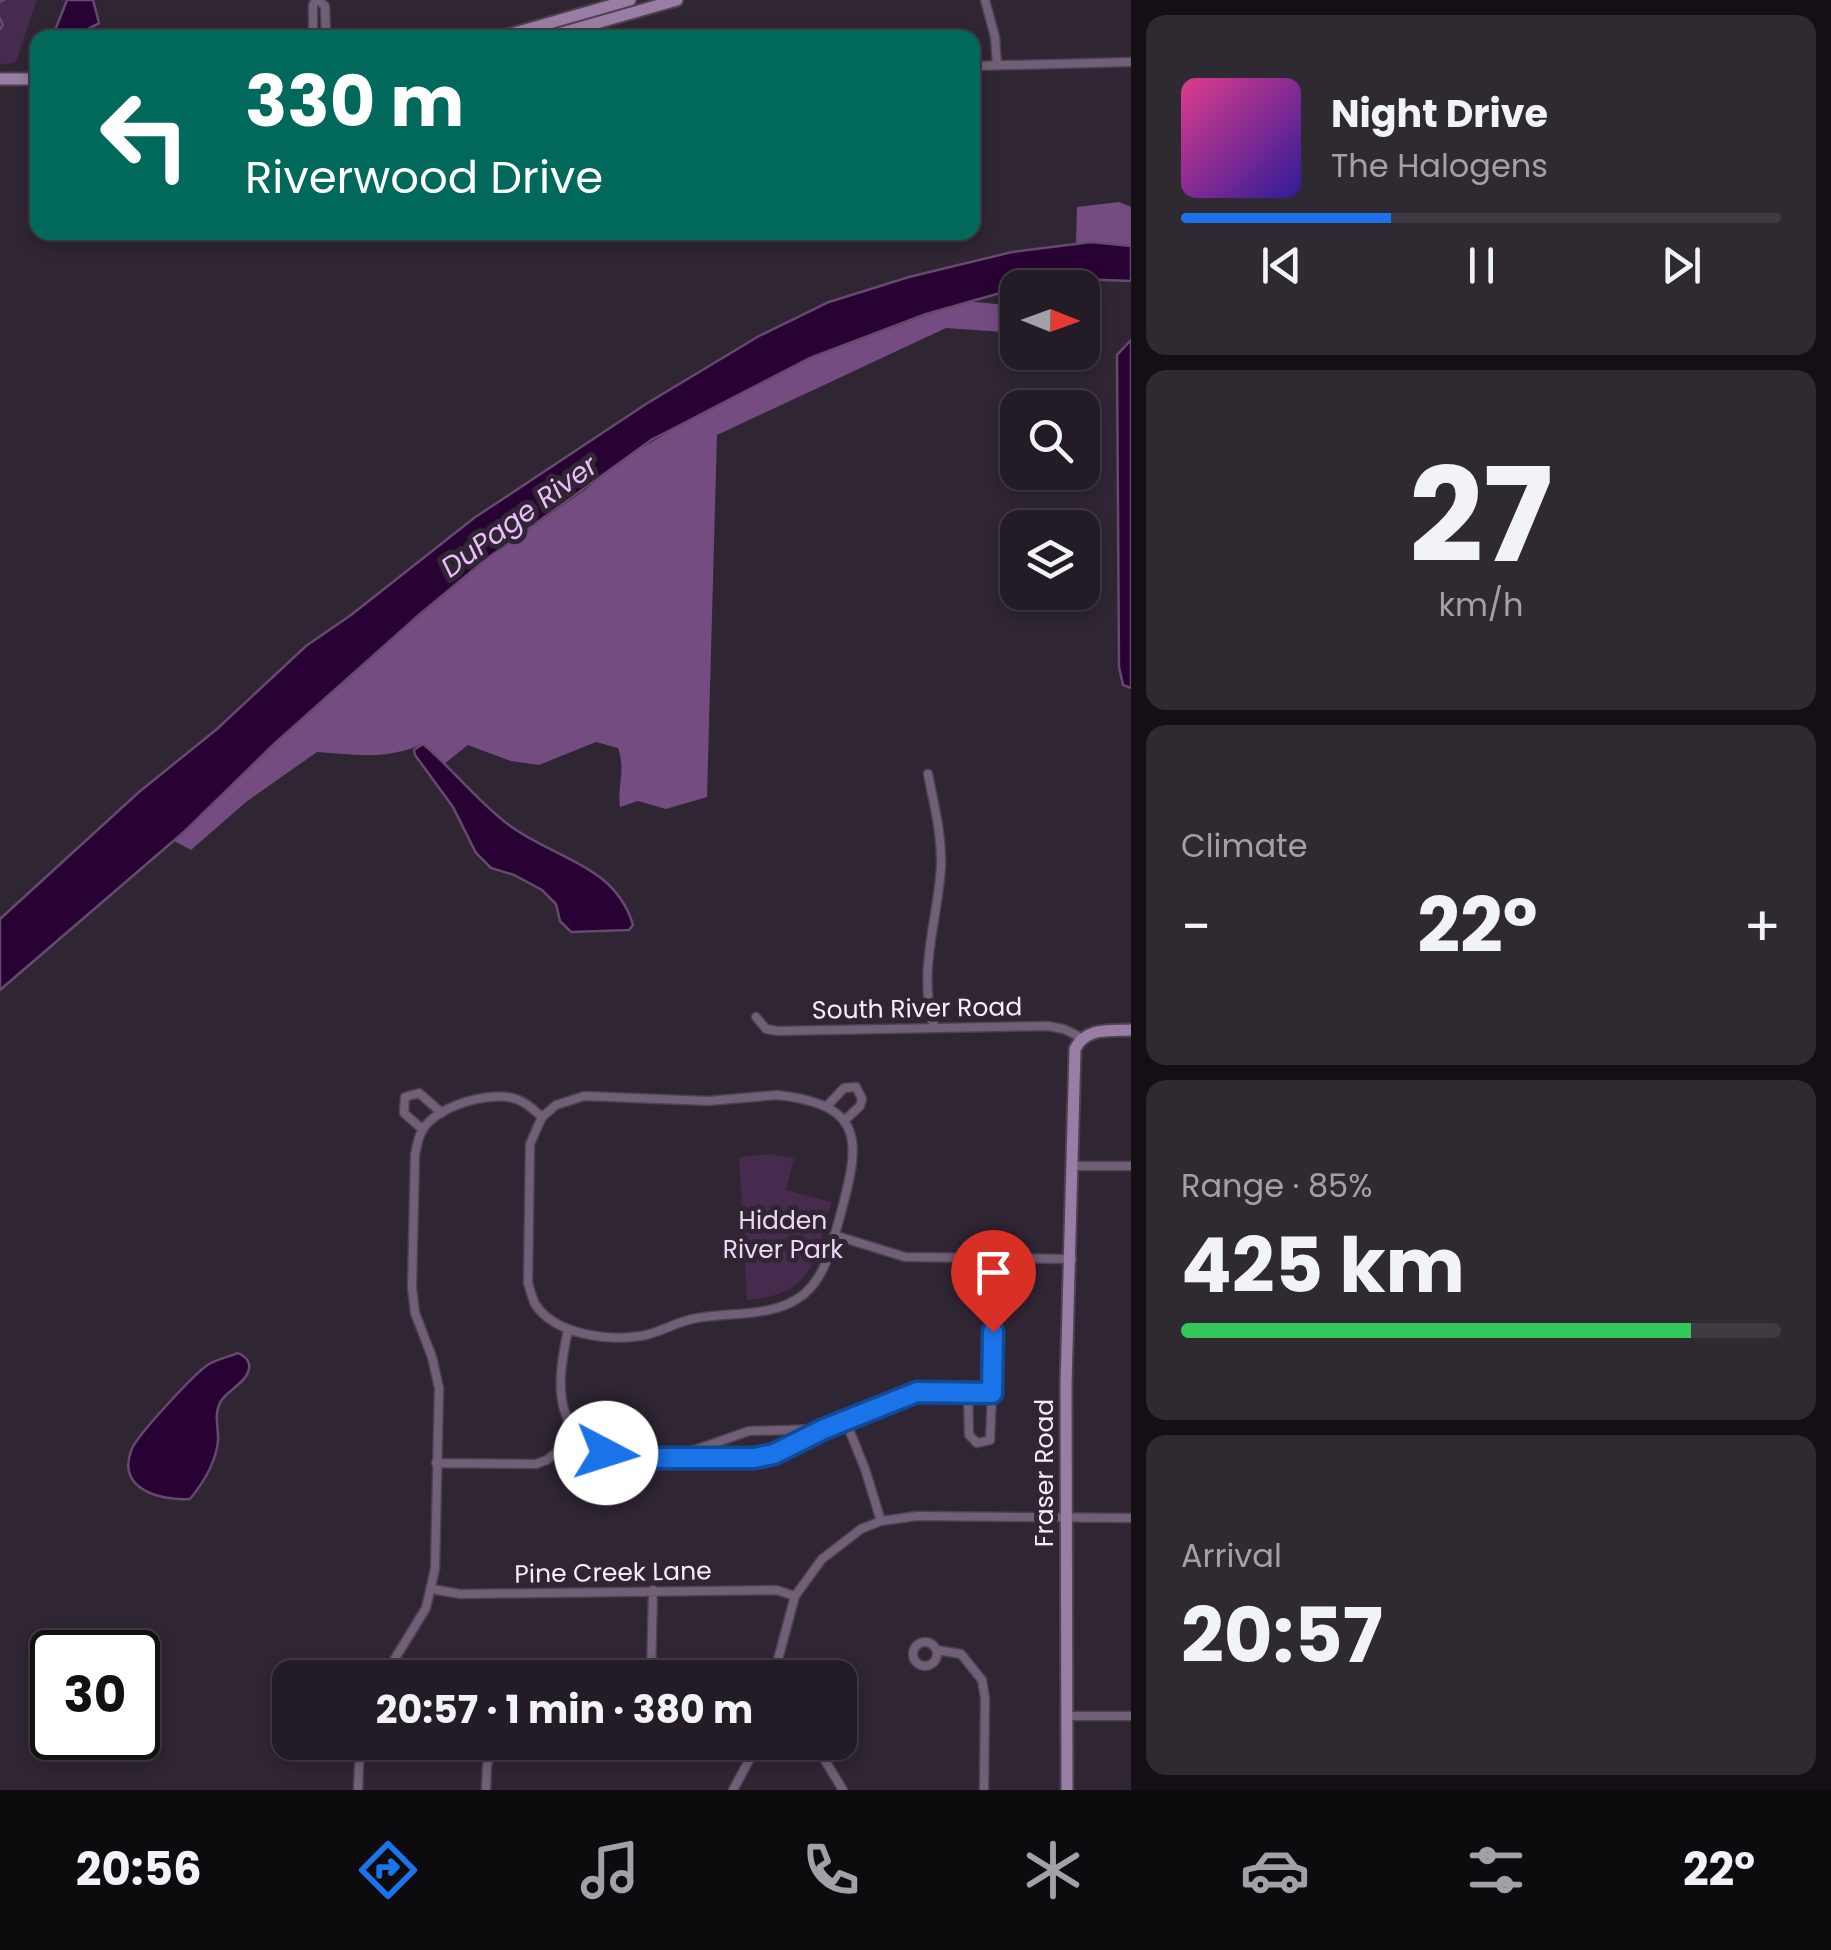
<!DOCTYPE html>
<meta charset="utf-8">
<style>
:root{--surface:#231c26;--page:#2f2932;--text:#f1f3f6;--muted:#a3a1a7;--line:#403a43;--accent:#1a73e8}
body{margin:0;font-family:Poppins,sans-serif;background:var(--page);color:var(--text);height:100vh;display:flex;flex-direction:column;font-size:38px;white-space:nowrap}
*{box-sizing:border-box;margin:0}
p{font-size:32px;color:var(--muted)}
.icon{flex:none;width:55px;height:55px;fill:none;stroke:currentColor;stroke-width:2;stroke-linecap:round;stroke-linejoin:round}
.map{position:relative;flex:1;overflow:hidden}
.drawer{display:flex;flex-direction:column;gap:15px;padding:15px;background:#130f15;width:700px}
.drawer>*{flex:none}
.top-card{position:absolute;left:30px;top:30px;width:950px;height:210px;border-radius:20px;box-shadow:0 5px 15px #0003,0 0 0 2px var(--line);background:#00695c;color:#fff;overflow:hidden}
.needle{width:65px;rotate:91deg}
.tools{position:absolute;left:1000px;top:270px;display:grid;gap:20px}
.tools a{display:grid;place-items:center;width:100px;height:100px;border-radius:20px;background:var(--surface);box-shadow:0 5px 15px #0003,0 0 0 2px var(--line);font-size:50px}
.speed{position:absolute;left:30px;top:1630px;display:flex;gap:20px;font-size:50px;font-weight:700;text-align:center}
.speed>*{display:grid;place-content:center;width:130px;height:130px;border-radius:50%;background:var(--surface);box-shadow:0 5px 15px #0003,0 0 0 2px var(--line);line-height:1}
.speed .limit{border:5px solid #111;border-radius:15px;background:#fff;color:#111}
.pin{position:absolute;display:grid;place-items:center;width:85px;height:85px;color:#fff;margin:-102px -42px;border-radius:50% 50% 50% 0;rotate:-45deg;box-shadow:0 0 10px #0007}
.pin .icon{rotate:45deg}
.me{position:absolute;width:110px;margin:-55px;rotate:95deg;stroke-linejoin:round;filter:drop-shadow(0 0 8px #0008)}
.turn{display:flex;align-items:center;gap:35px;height:210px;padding:0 50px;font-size:45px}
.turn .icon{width:130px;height:130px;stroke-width:2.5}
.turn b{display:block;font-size:70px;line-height:85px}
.big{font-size:75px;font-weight:700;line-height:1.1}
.drawer .card{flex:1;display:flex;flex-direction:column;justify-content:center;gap:15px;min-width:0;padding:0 35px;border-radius:20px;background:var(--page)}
.drawer .dial{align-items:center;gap:0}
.dial b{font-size:130px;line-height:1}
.song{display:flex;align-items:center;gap:30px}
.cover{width:120px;height:120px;border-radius:15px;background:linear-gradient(135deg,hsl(330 70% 55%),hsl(250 70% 35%))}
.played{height:10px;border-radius:5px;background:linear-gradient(90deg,var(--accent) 35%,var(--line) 35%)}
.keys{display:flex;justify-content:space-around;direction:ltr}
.heat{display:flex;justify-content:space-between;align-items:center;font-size:55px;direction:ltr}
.charge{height:15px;border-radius:8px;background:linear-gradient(90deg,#34c759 85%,var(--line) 0)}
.trip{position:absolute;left:272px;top:1660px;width:585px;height:100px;border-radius:20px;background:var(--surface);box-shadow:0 5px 15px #0003,0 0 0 2px var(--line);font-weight:700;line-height:100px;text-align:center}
.dock{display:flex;height:160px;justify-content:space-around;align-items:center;background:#0e0b0f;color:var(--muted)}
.dock .icon{width:70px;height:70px}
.dock .active{color:var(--accent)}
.dock b{font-size:45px;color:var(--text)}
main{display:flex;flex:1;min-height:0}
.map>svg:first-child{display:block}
</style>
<main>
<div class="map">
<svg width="1131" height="1790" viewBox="0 0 1131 1790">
<rect width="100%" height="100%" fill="#2f2533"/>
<!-- green -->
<path fill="#462b4f" d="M0,0h37l-21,62 -16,3z
M771,1154l23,4 -8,32 45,12c-14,56 -17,93 -84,98l-8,-143z"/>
<!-- forest -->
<path fill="#744c82" d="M1119,202l12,5v39l-55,-2 1,-37z
M965,301l41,4 11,-2v30l-71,-5 -229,107 -10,362 -41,12 -28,-8 -18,6c-3,-23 6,-35 -2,-59l-22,-6 -57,23 -28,-4 -43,-16 -24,19 -22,-20c-34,16 -67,11 -105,8l-71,50 -55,48 -17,-9 100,-97 146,-130 65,-54 100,-70 40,-32 72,-43 113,-57z"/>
<!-- water -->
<path fill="#290234" stroke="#66496f" stroke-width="2.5" d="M67,0h26l6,23 -26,14h-12l-5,-9z
M1091,242l40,4v35l-55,-2 -58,9 -92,26 -116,44 -159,82 -166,120 -65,54 -146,130 -89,87 -185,159v-71l139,-127 78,-63 89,-83 45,-31 123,-97 172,-114 113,-68 70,-34 80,-25 103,-25z
M1131,340v348l-8,-3 -4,-18 -2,-312z
M423,744c30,25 55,58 86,81 45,34 106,39 124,100l-4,5 -58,2 -11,-11 -4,-17 -14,-14 -28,-15 -23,-7 -15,-15 -23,-46 -38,-52 -1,-5z
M238,1353c8,4 14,9 10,19 -4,12 -20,18 -27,29 -8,13 -2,27 -3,40 -2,20 -15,42 -28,58 -28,2 -73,-9 -59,-48 4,-14 65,-79 78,-87 9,-5 19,-7 29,-11z"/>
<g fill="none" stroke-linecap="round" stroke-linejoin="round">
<!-- stream -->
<path stroke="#66496f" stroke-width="2.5" d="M0,2l4,-2
M0,18l3,7 -3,4"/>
<defs>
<path id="street" d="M318,0l7,6 1,32
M985,0l10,37 2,28
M313,38v-33l3,-5
M972,66l159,-4
M928,774c6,31 14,60 13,92 -3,55 -24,105 -7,160
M756,1017l10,12 12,2 270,-5 16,3 18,9
M777,1095c93,10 82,51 62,125 -8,27 -13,56 -36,75 -31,24 -75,16 -111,24 -18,4 -33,14 -51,17 -33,5 -86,-1 -106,-32 -3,-6 -5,-15 -7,-21l2,-139 12,-27 14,-12 28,-9 124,5z
M828,1105l16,-17 12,-1 6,12 -2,7 -16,15
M422,1129l-18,-16 1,-16 14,-4 23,20
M1074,1166h57
M834,1235l71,22 167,2
M568,1330c-13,60 -16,110 56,128h129l21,-4 50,-25 93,-37 75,1 2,-133
M968,1393l1,42 8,8 13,-3 2,-47
M846,1422l19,47 16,52
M683,1454l66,-23 71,-2
M436,1463l100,1 11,-4 32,-26
M432,1589l28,5 316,-4 19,6
M913 1654a12 12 0 1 1 24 0a12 12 0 1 1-24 0Z
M937,1650l24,4 21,26 3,18 -1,92
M383,1678l43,-70 9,-39 4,-181 -7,-31 -17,-44 -3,-25 3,-134c2,-7 3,-17 7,-23 13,-25 69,-41 94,-32 10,3 18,11 26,18
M651,1678l2,-88
M773,1678l22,-82 27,-37 39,-30 20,-8 36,-5 214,2
M1067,1716h64
M807,1742l14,12 22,36
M358,1790l2,-48
M486,1790l1,-25 9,-23
M733,1790l26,-48"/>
<path id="secondary" d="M497,38l133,-38
M544,38l133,-38
M0,79h38
M1067,1790l-1,-405 9,-336c11,-22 34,-18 56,-19"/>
</defs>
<!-- street casing -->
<use href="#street" stroke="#4b414f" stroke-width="11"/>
<!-- secondary casing -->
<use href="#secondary" stroke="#4b414f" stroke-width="15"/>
<!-- street -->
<use href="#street" stroke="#715f77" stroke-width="8"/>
<!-- secondary -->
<use href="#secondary" stroke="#9a7da4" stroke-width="11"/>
</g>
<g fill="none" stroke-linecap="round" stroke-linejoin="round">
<defs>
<path id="route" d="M606,1453l18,5h130l20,-4 50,-25 93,-37 75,1 1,-61"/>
</defs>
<!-- route casing -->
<use href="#route" stroke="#114b97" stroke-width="25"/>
<!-- route -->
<use href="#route" stroke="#1a73e8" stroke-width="18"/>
</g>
<g text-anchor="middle" stroke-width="10" stroke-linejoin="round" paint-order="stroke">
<!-- street labels -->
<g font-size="25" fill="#f5eef8" stroke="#2f2533">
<text transform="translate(917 1008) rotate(-1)" y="9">South River Road</text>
<text transform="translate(1044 1473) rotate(-90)" y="9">Fraser Road</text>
<text transform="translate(613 1572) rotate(-1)" y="9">Pine Creek Lane</text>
</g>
<!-- park labels -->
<g font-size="25" fill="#eed6f6" stroke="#2f2533">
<text x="783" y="1229">Hidden<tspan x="783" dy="29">River Park</tspan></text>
</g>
<!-- water labels -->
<g font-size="28" font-style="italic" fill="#ecbcfc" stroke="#2f2533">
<text transform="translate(519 516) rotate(-36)" y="10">DuPage River</text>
</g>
</g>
</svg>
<div class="tools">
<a><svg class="needle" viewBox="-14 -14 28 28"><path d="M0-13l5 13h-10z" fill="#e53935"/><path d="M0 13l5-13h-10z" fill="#a3a1a7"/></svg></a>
<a><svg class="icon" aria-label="search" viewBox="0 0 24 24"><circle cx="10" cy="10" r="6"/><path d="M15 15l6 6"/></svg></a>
<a><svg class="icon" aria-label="layers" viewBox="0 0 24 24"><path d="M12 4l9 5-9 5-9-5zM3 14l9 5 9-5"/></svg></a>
</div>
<div class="speed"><div class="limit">30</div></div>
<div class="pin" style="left:993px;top:1332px;background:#d93025"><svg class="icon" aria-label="arrive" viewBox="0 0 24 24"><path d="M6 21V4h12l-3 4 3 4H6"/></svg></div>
<svg class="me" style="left:606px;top:1453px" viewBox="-20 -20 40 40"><circle r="19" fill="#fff"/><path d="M0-13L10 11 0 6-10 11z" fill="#1a73e8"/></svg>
<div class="trip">20:57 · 1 min · 380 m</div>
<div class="top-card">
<div class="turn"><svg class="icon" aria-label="left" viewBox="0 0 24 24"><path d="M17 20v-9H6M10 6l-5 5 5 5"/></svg><div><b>330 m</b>Riverwood Drive</div></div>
</div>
</div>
<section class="drawer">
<div class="card">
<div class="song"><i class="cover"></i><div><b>Night Drive</b><p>The Halogens</p></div></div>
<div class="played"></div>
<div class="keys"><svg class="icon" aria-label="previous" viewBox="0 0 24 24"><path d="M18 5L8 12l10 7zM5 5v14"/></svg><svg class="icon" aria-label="pause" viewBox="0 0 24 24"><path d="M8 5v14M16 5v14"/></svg><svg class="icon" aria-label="next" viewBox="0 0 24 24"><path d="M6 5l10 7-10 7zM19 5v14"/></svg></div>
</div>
<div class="card dial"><b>27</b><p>km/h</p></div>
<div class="card"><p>Climate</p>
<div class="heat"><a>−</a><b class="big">22°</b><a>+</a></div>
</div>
<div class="card"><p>Range · 85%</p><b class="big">425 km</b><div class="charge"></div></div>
<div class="card"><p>Arrival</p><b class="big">20:57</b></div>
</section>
</main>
<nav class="dock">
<b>20:56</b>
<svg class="icon active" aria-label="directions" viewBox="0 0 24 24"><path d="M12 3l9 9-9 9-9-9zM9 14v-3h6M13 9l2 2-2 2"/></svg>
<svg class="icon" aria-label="music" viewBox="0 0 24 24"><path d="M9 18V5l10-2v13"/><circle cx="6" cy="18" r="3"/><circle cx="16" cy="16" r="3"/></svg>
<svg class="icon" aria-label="phone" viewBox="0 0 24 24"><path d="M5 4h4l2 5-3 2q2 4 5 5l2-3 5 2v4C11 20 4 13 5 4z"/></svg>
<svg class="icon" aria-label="climate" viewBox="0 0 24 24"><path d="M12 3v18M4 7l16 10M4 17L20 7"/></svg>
<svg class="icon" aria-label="car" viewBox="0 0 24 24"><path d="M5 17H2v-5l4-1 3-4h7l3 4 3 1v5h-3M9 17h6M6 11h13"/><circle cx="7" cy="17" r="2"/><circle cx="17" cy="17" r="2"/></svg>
<svg class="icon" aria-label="filters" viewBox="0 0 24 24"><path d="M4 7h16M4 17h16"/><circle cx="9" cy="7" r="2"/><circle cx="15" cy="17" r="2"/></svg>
<b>22°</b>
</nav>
